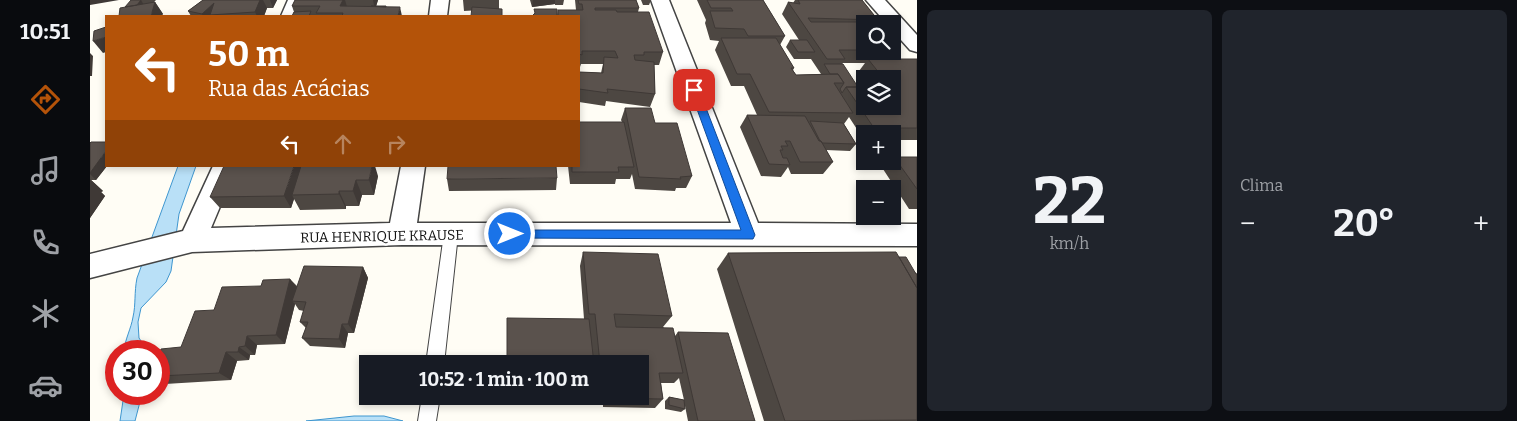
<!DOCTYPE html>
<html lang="pt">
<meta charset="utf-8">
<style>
:root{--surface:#171b24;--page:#20242c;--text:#f1f3f6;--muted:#9ea1a6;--accent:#b45309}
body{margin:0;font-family:Bitter,serif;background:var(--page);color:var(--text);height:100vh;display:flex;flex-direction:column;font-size:19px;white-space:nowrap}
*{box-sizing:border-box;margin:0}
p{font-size:16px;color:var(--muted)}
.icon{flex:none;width:28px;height:28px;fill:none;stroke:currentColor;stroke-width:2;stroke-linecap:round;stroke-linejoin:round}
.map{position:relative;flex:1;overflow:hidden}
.sheet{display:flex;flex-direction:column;gap:10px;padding:10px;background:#0d0f14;width:600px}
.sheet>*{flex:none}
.top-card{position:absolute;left:15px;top:15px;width:475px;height:152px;border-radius:0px;box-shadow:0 2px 8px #0003;background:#b45309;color:#fff;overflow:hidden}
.controls{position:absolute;left:766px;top:15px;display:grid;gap:10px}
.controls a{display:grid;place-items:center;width:45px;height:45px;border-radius:0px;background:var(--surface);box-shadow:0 2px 8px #0003;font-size:25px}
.speed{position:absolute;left:15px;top:340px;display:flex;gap:10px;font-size:25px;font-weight:700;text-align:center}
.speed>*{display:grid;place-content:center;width:65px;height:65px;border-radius:50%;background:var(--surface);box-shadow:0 2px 8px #0003;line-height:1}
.speed .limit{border:8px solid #d22;background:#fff;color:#111}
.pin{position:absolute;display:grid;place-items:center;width:42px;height:42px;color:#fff;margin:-21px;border-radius:10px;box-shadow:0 2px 8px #0006}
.me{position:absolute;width:55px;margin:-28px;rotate:90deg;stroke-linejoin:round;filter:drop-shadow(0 0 4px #0008)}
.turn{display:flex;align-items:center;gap:18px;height:105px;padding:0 20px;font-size:22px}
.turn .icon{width:65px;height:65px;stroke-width:2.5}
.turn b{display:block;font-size:35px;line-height:42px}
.lanes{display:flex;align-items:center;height:48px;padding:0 20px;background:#0003;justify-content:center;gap:25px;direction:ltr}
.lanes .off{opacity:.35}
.big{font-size:38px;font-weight:700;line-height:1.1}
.sheet .widget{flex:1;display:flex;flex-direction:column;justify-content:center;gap:8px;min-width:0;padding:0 18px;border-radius:8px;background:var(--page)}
.sheet .dial{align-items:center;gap:0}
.dial b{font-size:65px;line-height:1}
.heat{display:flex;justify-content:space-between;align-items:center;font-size:28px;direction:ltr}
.sheet .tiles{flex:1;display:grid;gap:10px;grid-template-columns:repeat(2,1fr)}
.trip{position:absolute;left:269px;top:355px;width:290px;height:50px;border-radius:0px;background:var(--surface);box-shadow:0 2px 8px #0003;font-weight:700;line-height:50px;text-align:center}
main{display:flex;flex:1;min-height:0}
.dock{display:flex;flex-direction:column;width:90px;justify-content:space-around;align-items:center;background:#090b0e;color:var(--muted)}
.dock .icon{width:35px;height:35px}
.dock .current{color:var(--accent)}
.dock b{font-size:22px;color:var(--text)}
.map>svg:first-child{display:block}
</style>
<main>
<nav class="dock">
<b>10:51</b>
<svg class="icon current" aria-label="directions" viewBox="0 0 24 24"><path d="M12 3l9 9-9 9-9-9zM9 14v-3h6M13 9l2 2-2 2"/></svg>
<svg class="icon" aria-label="music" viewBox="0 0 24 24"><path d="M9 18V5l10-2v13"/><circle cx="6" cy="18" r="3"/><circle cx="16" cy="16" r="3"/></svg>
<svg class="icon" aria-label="phone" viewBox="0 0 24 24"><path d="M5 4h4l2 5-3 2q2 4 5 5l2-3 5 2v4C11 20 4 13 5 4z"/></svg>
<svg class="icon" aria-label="climate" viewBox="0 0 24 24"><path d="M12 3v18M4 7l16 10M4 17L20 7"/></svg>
<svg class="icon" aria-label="car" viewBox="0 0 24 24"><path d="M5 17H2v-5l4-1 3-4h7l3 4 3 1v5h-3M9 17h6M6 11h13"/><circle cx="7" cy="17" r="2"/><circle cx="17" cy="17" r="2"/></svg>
</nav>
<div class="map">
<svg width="827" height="421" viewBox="0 0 827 421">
<rect width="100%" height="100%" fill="#fffdf5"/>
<!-- water -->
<path fill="#b9e0f7" stroke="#3f96cf" d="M88,166h18l-17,48 -8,57 -5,11 -25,26 -3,14 1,16 9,13h-24c1,-12 7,-22 9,-34 3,-13 1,-24 4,-39z
M34,394h18l-7,27h-15z
M264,416h30l19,5h-97z"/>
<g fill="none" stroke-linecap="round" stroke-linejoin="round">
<defs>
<path id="lane" d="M361,228l5,2 2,4 -14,130h-18l18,-130 2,-4z
M332,396h18l-4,25h-18z"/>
<path id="street" d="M198,0h18l-7,16h-18z
M341,0h18l-2,16h-18z
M561,0h18l89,223 159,1v22l-515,-1 -210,7 -102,26v-24l93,-23 30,-65h24l-26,62 179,-5 11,-57h24l-8,57h314z
M776,0h19l32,35v17l-7,-2 -18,-20v-6h-5z"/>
</defs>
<!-- lane casing -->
<use href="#lane" stroke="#444" stroke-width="2"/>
<!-- street casing -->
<use href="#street" stroke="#444" stroke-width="3"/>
<!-- lane -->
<use href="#lane" fill="#fff" fill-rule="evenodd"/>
<!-- street -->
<use href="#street" fill="#fff" fill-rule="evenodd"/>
</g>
<!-- wall -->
<path fill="#4d4742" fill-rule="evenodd" d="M47,0h19l-2,2h1l8,12 -38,-7z
M113,0h74l-4,8h-6l-3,8h-73l-3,-5z
M205,0h83l-2,6 10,1 16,9h-110l2,-4 -2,-6z
M373,0h36v9l-35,2z
M440,0h34l-1,5h-8v-1l-23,3z
M485,0h61l3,8 -1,4 25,40 -4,13h-5l1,29 -5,13 -44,-6 -1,5 -26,-4v-30l22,1 2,-9h-22l-1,3h-1v-51h-22l1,-6h18z
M551,0h10l-2,5h-6z
M607,0h66l22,36 -5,9 14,23 -1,2 3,5 25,-1 -10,-15h-17l-8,-12 4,-7h9l-17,-26 6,-12 5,1 2,-3h67l16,20 -2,4h-11v27h21l-6,8h37v81h-25v-6h-27v6h-1l-15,-23 -5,7 12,20 -6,7 -24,-1 7,12 -10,12h-32l-3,-7 -7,10 -20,-1 -21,-49 7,-12h10l-13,-29h-13l-16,-36 4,-9 -9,-1 -5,-17 1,-3zM753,63h22l-6,8 6,8h27v27l-34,-19 -16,-23z
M535,108l30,15 37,53 -6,12h-10l-1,3 -40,-2 -3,-15 -2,5h-14l-1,5h-45l-2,-18h11l43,-44 -1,-2z
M0,143l17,23 -11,14h-5l12,11 -2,1 4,4 -15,22z
M804,157h23v52h-8l-26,-40 7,-8h2v-3z
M288,176l-4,19h-12l-3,11h-13v3l-46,1 -6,-11 -3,9h-71l-10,-11z
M467,178l-1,12 -107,1 -2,-12z
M493,252l89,64 -9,11 12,9 3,-4 77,89h-67l-3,-15v3l-4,3 -16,-3v-8l4,-4 15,3 -5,-22 -5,5h-13l2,16 -8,9 -52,-1v-11h37v-32h-133l77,-45 -4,-53z
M638,253l171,4 18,17v147h-153l-47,-152z
M273,267l5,11 -14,55h-6l-3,15 -35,-2 -8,-8 4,-10 -6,-6 4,-11 -5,-1 -4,-6 -10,40 -28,1 -2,10h-5l-1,5 -12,1 -6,19 -66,4 -6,-3v-26l22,-8 33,-37 47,-24 29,-7 7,7z"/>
<!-- shaded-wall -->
<path fill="#3f3936" d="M0,0h29l-29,5z
M51,0l4,7 -12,2z
M170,0h3l4,8 -3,8h-7l-2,-4z
M180,0h7l-4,8z
M253,0h2l3,10 -8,-4z
M283,0h5l-3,10z
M443,0h22v4l-23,3z
M65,2l8,12 -1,2h-11z
M124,3l-4,12v1h-7l-1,-2z
M310,7l2,9h-4z
M16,37v15l-3,1 -10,-12z
M0,53l3,3 -1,20h-2z
M16,151l1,15 -11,14 -6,-6v-1z
M204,166h11l-13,29 2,4 -3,9 -7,-12z
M282,166h3l3,10 -4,19 -5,-15z
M0,179l13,12 -2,1 4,4 -15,22z
M266,180l6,15 -3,11 -6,-15z
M249,191l7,15v3l-7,-15z
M273,267l5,11 -14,55 -6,-9z
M200,279l8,10 -6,12 3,3 -10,40 -9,-9z
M252,324l6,9 -3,15 -6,-9z
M157,336l10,9 -2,10 -10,-9z
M149,347l11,8 -1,5 -11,-8z
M136,352l11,9 -6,19 -12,-7z"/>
<!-- building -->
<path fill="#5a524d" stroke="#3f3936" d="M41,0h10l-4,5 -12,2z
M113,0h57l-5,12 -45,3 4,-12 -12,11 -14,-3z
M205,0h48l-3,6 60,1 -2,9h-56l1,-3h-27l4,-7h-28z
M488,0h58l3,8h-44v2h21l1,2h32l14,40h-19v3h-10l1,5 19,2 1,32 -48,-5 1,4 -29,-4v-17l24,1 1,-16 14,1 -3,-7h-33v4l-3,-1v-38h-21v-6h25l-1,-6h-3z
M617,0h56l22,36h-37l-4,-7 -29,-1 -5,-17h23l-2,-3h-20z
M708,0h64l16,20 -70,-2 3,4h52l2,2v26h-26l6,9h-18l-39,-57 12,2z
M65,2l-4,14h-32l1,-8z
M281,6h15v1z
M382,7l30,2v7h-31z
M444,9h23v7h-25l3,-3z
M221,11l-2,5h-17l2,-4z
M16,27v10l-13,4 1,-10z
M631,38h55l18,30h-3l5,7 42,-1 6,9h-10l19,30 -84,-1 -19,-38h-13z
M700,40h17l8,12h-17z
M778,59h49v69h-43l-28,-41h19v19h27v-27h-8z
M734,64h19l15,23h7h-19l-4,6 -2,-4 4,-6 -6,-9h-8z
M535,108h26l4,15h22l15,53 -12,1 1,2 -42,-2z
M657,115l58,1 14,25h2l12,21h-33l-10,-21h-5l3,5h-7l2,4h-3l3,8h4l3,7 -21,-1z
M720,121l33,2 13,21 -34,-1 -1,-2h-1z
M489,122h45l10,45h-16l1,5h-47v-6h7z
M1,142h15v9l-16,22v-30z
M804,157h23v32z
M134,166h70l-10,30 -74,1z
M211,166h71l-3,14h-13l-3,11h-14v3l-47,1z
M358,166h108l1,12 -110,1z
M493,252l75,2 14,62 -58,-2 2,13 57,1 10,45h-24l4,26 -54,-1v-2h31v-32h-40l-5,-50h-6z
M806,252l21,36v132l-132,1 -57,-168z
M809,257h7l10,17h1v14z
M214,266l59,1 -15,57h-6l-3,15 -37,-1 6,-16h-8l6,-20 -14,-1z
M200,279l-14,56 -29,1 -2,10 -6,1 -1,5h-12l-7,21 -60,3v-21l2,-6 20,-2 14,-36 19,-1 8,-23 39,-1 2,-6z
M417,318l82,1 5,45h-87z
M588,332l50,1 27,88h-57z
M579,397l15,3 1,9 -16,-4z"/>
<!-- route -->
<path fill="#1a73e8" stroke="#114b97" d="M601,88h3l5,2 56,145 -2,4 -247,-1 -2,-4 2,-3 4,-1h231l-51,-140z"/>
<g text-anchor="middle" stroke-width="5" stroke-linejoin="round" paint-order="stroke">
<!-- street labels -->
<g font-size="14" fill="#111" stroke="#fff">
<text transform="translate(292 236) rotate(-1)" y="5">RUA HENRIQUE KRAUSE</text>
</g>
</g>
</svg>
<div class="controls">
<a><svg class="icon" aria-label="search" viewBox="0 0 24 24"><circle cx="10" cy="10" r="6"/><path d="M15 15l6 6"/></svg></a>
<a><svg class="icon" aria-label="layers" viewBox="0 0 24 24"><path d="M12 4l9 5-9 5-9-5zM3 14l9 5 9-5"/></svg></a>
<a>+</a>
<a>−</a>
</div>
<div class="speed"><div class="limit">30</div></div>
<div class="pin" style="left:604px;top:90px;background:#d93025"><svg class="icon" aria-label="arrive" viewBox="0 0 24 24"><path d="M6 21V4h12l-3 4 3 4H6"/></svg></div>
<svg class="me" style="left:420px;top:234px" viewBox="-20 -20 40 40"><circle r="17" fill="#1a73e8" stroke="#fff" stroke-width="3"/><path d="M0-11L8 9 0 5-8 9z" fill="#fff"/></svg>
<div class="trip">10:52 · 1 min · 100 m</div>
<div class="top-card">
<div class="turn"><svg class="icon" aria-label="left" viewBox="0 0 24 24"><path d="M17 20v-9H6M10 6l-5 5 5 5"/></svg><div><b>50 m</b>Rua das Acácias</div></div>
<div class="lanes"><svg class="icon" aria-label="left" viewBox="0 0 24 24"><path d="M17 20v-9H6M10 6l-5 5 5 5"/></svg><svg class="icon off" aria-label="ahead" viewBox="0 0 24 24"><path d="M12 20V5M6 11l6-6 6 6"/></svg><svg class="icon off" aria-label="right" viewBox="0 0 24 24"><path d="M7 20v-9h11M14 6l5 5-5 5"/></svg></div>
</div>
</div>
<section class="sheet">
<div class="tiles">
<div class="widget dial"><b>22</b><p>km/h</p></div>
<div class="widget"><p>Clima</p>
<div class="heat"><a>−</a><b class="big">20°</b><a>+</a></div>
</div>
</div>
</section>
</main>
